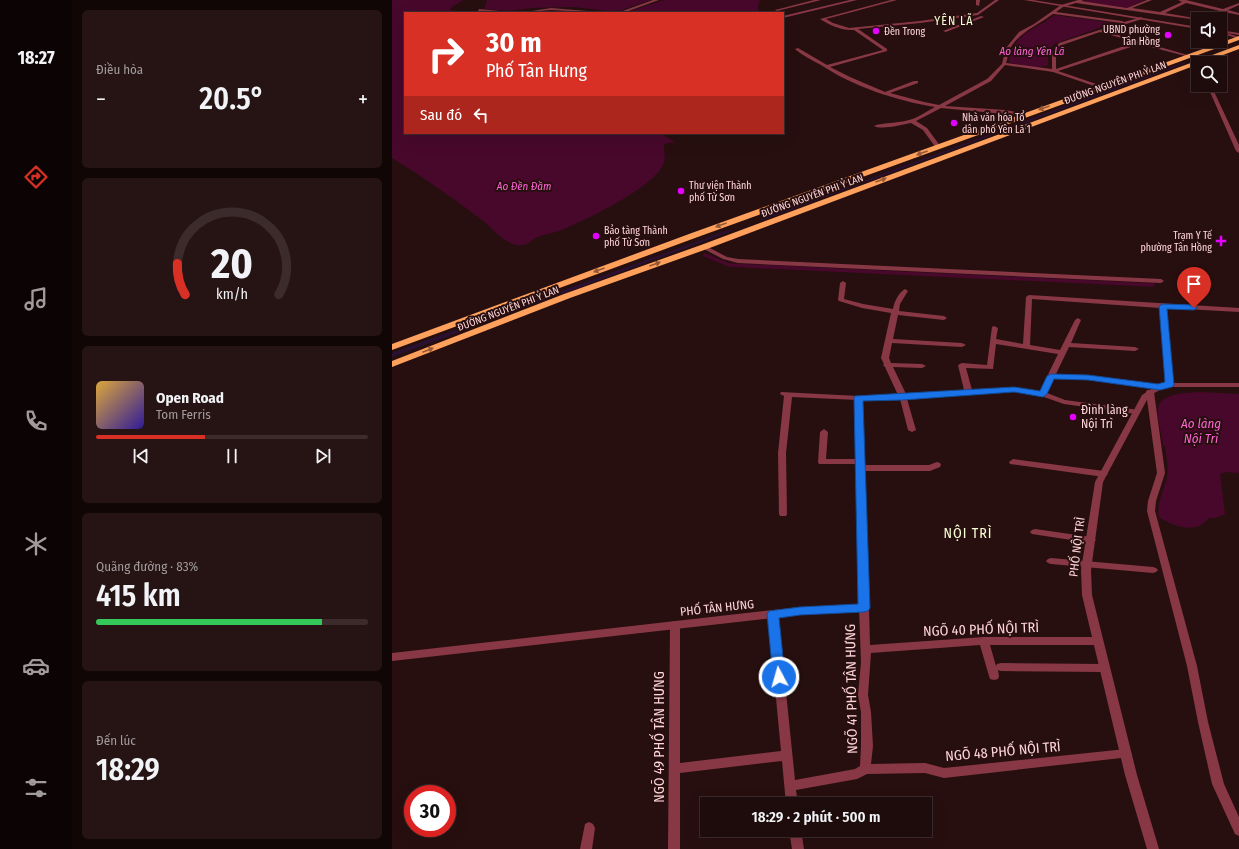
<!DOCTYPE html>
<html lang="vi">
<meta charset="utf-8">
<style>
:root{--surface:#1e0b0b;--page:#261414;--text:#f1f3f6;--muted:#a19b9d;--line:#3c2b2c;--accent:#d93025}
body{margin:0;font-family:"Fira Sans Condensed",sans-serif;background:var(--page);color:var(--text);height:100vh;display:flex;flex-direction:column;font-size:15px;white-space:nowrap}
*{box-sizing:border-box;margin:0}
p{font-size:13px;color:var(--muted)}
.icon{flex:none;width:22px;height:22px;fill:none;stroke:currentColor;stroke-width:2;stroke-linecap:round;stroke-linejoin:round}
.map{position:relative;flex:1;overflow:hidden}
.panel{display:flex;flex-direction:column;gap:10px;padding:10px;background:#100606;width:320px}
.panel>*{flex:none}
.top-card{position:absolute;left:12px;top:12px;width:380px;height:122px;border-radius:0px;box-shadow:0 4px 16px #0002,0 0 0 1px var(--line);background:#d93025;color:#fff;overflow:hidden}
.controls{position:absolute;left:799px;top:12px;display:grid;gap:8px}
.controls a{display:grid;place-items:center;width:36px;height:36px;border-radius:0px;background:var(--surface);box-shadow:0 4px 16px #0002,0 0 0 1px var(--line);font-size:20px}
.speed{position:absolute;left:12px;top:785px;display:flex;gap:8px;font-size:20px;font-weight:700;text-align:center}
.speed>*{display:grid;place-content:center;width:52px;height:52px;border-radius:50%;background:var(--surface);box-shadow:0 4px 16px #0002,0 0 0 1px var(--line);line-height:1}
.speed .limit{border:6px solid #d22;background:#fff;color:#111}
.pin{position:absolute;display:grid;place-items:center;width:34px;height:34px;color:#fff;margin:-41px -17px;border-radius:50% 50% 50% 0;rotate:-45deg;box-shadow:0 0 4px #0007}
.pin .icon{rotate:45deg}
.me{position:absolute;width:44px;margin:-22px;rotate:354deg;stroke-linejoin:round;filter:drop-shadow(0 0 3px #0008)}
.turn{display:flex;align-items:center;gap:14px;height:84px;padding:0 16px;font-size:18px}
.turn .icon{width:52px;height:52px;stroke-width:2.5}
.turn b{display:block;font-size:28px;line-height:34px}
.then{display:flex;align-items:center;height:38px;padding:0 16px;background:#0003;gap:8px;font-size:15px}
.big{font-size:30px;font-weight:600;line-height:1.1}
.panel .tile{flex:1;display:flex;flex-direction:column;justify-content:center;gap:6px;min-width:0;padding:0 14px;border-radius:6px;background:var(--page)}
.panel .dial{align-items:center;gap:0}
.dial svg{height:104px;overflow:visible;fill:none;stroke:var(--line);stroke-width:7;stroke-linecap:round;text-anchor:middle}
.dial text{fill:var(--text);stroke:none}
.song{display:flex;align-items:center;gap:12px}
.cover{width:48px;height:48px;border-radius:6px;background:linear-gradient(135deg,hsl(40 70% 55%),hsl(250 70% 35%))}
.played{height:4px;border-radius:2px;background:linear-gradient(90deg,var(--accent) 40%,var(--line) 40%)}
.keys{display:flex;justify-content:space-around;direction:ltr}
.heat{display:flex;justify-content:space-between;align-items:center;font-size:22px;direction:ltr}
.charge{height:6px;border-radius:3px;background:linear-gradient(90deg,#34c759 83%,var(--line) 0)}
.trip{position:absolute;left:308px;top:797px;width:232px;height:40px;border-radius:0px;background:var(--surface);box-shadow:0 4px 16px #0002,0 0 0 1px var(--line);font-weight:600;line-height:40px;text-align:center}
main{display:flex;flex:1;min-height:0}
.tabs{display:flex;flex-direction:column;width:72px;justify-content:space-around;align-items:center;background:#0c0404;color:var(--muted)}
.tabs .icon{width:28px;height:28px}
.tabs .on{color:var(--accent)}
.tabs b{font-size:18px;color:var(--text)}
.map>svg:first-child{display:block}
</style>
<main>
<nav class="tabs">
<b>18:27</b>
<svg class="icon on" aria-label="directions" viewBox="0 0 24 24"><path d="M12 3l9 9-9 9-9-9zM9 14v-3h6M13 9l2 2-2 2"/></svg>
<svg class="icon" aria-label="music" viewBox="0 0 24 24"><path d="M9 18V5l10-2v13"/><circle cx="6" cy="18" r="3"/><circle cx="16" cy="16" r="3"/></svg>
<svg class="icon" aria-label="phone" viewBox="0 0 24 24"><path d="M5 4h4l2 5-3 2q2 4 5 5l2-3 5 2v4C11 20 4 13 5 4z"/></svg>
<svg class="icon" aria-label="climate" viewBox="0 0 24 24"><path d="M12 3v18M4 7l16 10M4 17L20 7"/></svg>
<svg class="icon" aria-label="car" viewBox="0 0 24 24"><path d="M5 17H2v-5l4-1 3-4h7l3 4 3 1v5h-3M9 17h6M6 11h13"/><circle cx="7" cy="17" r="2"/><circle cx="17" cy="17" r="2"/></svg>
<svg class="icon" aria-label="filters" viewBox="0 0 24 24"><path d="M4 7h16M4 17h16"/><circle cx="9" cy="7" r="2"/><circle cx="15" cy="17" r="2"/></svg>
</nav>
<section class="panel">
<div class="tile"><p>Điều hòa</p>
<div class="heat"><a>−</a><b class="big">20.5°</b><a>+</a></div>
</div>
<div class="tile dial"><svg viewBox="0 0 100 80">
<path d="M14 69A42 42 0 1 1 86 69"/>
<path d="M14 69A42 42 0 0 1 8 45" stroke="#d93025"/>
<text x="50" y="56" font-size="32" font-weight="700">20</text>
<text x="50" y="72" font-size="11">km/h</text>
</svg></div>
<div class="tile">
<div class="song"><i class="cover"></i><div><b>Open Road</b><p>Tom Ferris</p></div></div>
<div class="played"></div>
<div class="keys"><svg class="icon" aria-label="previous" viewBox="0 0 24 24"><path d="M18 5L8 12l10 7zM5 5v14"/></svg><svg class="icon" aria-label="pause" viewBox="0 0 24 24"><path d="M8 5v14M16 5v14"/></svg><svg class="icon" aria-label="next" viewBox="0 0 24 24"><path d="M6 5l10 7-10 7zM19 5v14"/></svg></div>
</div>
<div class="tile"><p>Quãng đường · 83%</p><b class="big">415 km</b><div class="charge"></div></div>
<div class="tile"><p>Đến lúc</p><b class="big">18:29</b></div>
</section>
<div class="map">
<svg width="847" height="849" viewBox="0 0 847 849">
<rect width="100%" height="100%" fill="#280f0f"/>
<!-- green -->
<path fill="#2a1132" d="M790,63h4l-422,157 -4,-1z
M336,230l4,1 -340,126v-4z"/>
<!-- water -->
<path fill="#47082c" d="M0,0h71l-14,9c7,4 37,3 48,4h-92v120h255l15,9 -11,2c0,7 2,14 -1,21 -12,24 -77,55 -102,65 -7,3 -15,4 -23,7 -8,3 -10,10 -22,8 -13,-3 -24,-17 -34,-25 -29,-22 -59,-43 -90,-62z
M95,0h164l-35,12 -42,-5 -41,1 -25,3 -24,-2z
M272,0h96l-2,7 1,6h-135z
M695,0h57l-17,8 -44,-6z
M663,15l58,8 -59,21 -6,8v13l-2,1 -12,1 -23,-4 -2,-1 1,-10 9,-14 4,-1 -2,-1 21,-13 5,-1 -2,-1z
M808,392l39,2v79l-12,-1 -7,2 5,40 -9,4h-7c-3,3 -7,6 -10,8 -13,5 -30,-2 -40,-9 -3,-14 5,-26 8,-40 2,-9 -1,-21 -2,-31l-2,-1c-1,-10 -6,-25 -5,-35 1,-18 29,-17 42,-18z"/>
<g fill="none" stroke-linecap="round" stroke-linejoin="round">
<!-- stream -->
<path stroke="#47082c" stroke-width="3.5" d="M313,255l24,10 424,20"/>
<!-- minor -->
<path fill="#883845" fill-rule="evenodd" d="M261,0h6l-36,13h-6z
M422,0h7l-44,11 -2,-1z
M458,0h7l-74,18v-2z
M499,0h6l-71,19 7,4 16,5 71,-7 57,-8 18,-13h4l-21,15 -58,8 -62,6 29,20v2l-57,16 20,10 35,15 29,-11h4v2l-28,10 34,9 15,3 48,-26 15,-15 4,-16 13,-16 15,-8 27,-19 17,-5h6l-3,1 46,7 20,-8h5l-20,8 28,4 22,-10 -4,-2h8l37,9 16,-6v2l-11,5 11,3v2l-15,-3 -18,7h-5l19,-8 -34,-8 -21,10 35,6h-2v1l-122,-17 -13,4 -7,5 66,9 2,1 18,-5v2l-38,12 87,25 -2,1 -49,-13 -82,27 47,16v1l-2,1 -50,-17 -48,-7 -14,16 -46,25 60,4 22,4v2l-86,-8 -25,13 11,7 14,19 -3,2 -2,-1 -13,-18 -12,-7c-10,2 -29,7 -37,3 5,-3 26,-3 35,-6 9,-2 18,-9 26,-13 -38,-6 -83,-21 -114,-42 -9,-5 -18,-9 -26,-16l3,-1 29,17 56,-15 -29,-20c-11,1 -25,-5 -34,-11zM661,14h1l67,9 -62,20 -7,10v16l-46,-6c2,-5 2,-11 5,-16 8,-14 28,-23 42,-33zM708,32l36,10 -80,27v-16l6,-8z
M584,0h4l-1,6 -3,-1z
M159,8l49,4 2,1 -51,-3 -32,3z
M87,9l32,3 2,1 -35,-2z
M589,16l3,1 -38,15 -3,-1z
M828,31l19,6v2l-19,-6z
M312,245l23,12 11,2 423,20 3,2 -3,2 -423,-20 -15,-4 -21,-11v-2z
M451,281l3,2 -2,16 19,5 30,5c1,-7 6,-17 12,-20l3,2 -8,13 -1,7 45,5 3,2 -3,2 -46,-5 -5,24 69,4 4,2 -4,2 -70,-4 -3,15 2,5 31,1 4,2 -4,2 -29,-1 13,27 58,-4 -6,-25 4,-2 25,2 5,-38 2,-1 4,2 -2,11 27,5 3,-47 3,-2 210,13v4l-72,-4 6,77 -4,2 -4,-2 -5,-77 -128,-9 -2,46 30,5 15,-30 3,-2 3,2 -10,23 64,4 4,2 -4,2 -66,-4 -13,27 32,2 72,9 4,2 -4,2 -72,-9 -34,-2 -7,15 18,7 74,10 1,2 -1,2h-3l-72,-10 -23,-8 -27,-5 -107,8 9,31 -4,2 -4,-2 -8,-31 -42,1 -66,-3 -6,56 1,61 -1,2h-6l-1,-2 -1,-61 6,-57 -4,-2 1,-2 77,4 40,-1 -13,-28 -2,-2 1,-1 -3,-6 10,-45 -29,-5 -23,-7 -1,-1 2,-17zM604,344l62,10 -18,37 -26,-4 -42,3 -6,-22 27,1z
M755,390h6l1,2 11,81 -9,28 -1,10 42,155 11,56 16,62 15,33v19l-4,-2 -23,-50 -14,-62 -11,-56 -40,-155 1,-10 9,-28 -11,-81z
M432,429l4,3 -2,27h34l3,1 1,2 -1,2h-44l-1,-2 2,-30z
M621,459l91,12 4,3 -4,3 -94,-13 -1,-2z
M545,462l3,1 1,2 -1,2 -10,4h-70l-4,-3 4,-3h69z
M643,529l56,8 3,1 2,2 -2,2 -3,1 -59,-9 -2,-2 2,-2z
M659,558l102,9 3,1 2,2 -2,2 -3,1 -102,-9 -3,-1 -2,-2 2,-2z
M472,604l3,1 2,3 1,37 114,-8h114l4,1 1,3 -1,3 -4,1h-108l6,21 1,-2 4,-1 103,1 4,1 1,3 -1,3 -4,1 -103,-1 -3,-1 1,6 -1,3 -4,1 -4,-1 -1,-3 -9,-31 -109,8 -3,42 3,17 2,34 -2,18 54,-1 19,5 182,-19 4,2 2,3 -2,3 -186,21 -19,-5 -58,1 -10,5 -61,11 2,14h-12l-4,-43 -102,12v76h-12l2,-224 1,-3 4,-1 4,1 1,3v138l101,-12 -13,-137 1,-3 4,-1 4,1 1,3 17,166 60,-11 5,-3 1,-20v-34l-3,-17 3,-33 -2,-54 2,-3z
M197,822l4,2 2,4 -3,21h-12l5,-25z
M397,830h12l3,19h-12z"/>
<!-- tertiary -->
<path fill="#883845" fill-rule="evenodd" d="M632,0h9l165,27v2z
M828,30l19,3v2l-19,-3z
M815,85h4l28,60v8l-3,-2z
M768,383h79v4h-74l-16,9 -46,86 -12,88 1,25 45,180 22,74h-12l-22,-74 -43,-180 -1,-25 14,-88 47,-87z
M463,396h3l4,2 7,210 -2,3 -67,4 -408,46v-8l408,-46 59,-2 -5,-207z"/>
<!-- primary -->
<path fill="#ffa15c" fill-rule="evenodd" d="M847,36v4l-544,198 -303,112v-6l297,-110z
M847,45v4l-532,200 -137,49 -178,69v-6l172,-67 137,-49z"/>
</g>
<!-- one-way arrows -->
<defs><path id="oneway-solid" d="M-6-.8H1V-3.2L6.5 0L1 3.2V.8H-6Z"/></defs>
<g fill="#945836">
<use href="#oneway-solid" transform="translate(652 108) rotate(161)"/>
<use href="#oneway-solid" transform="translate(530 153) rotate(160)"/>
<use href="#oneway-solid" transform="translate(489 180) rotate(-20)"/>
<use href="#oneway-solid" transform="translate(329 225) rotate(160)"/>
<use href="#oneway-solid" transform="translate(263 264) rotate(-20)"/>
<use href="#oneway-solid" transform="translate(207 270) rotate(160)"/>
<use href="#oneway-solid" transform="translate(36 350) rotate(-21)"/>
</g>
<!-- route -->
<path fill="#1a73e8" stroke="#114b97" d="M771,304l31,1 3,3 -3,2 -27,-1 7,76 -2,2 -12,3 -72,-10 -34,-1 -7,15 -4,3 -29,-5 -111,8 -40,1 7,207 -2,3 -4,1 -64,3 -21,3 6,59 -1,3 -5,2 -4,-2 -2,-3 -6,-63 2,-3 31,-4 58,-3 -4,-206 1,-2 159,-9 26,4 7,-15 4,-2 37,1 70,9 7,-2 -6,-76z"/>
<!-- markers -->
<g fill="#e501ff" stroke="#280f0f" stroke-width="1.5">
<circle cx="484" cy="31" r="4"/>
<circle cx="776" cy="35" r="4"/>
<circle cx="562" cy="123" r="4"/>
<circle cx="289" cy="191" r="4"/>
<circle cx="204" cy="236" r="4"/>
<path d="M827 235h4v4h4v4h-4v4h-4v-4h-4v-4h4z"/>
<circle cx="681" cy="417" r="4"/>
</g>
<g text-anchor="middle" stroke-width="4" stroke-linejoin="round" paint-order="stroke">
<!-- far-poi labels -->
<g font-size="10" fill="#ffd5d9" stroke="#280f0f" text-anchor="start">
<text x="768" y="33" text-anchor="end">UBND phường<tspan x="768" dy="12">Tân Hồng</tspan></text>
<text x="492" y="35">Đền Trong</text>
<text x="570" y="121">Nhà văn hóa Tổ<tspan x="570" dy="12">dân phố Yên Lã 1</tspan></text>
<text x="297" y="189">Thư viện Thành<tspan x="297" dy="12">phố Từ Sơn</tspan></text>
<text x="212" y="234">Bảo tàng Thành<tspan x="212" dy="12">phố Từ Sơn</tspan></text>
<text x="820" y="239" text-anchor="end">Trạm Y Tế<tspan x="820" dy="12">phường Tân Hồng</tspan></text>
</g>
<!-- far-street labels -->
<g font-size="10" fill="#ffd5d9" stroke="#280f0f">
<text transform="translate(723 82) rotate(-20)" y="4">ĐƯỜNG NGUYÊN PHI Ỷ LAN</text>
<text transform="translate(420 195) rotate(-20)" y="4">ĐƯỜNG NGUYÊN PHI Ỷ LAN</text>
<text transform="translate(116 308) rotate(-21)" y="4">ĐƯỜNG NGUYÊN PHI Ỷ LAN</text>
</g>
<!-- far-water labels -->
<g font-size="11" font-style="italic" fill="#ff63d7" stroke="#280f0f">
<text x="640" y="55">Ao làng Yên Lã</text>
<text x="132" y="190">Ao Đền Đầm</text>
</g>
<!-- far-quarter labels -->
<g font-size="12" letter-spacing="1" fill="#f9ffd7" stroke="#280f0f">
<text x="562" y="25">YÊN LÃ</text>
</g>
<!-- poi labels -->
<g font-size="12" fill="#ffd5d9" stroke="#280f0f" text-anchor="start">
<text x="689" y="414">Đình làng<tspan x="689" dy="14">Nội Trì</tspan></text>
</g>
<!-- street labels -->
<g font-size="12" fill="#ffd5d9" stroke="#280f0f">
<text transform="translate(685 547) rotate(-83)" y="4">PHỐ NỘI TRÌ</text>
<text transform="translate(325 608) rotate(-6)" y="4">PHỐ TÂN HƯNG</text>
</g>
<!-- water labels -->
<g font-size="13" font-style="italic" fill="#ff63d7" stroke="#280f0f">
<text x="809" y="428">Ao làng<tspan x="809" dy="15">Nội Trì</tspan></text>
</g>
<!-- quarter labels -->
<g font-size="14" letter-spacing="1" fill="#f9ffd7" stroke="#280f0f">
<text x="576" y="538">NỘI TRÌ</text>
</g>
<!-- near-street labels -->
<g font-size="14" fill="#ffd5d9" stroke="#280f0f">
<text transform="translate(589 629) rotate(-2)" y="5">NGÕ 40 PHỐ NỘI TRÌ</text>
<text transform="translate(459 689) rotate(-91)" y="5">NGÕ 41 PHỐ TÂN HƯNG</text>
<text transform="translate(267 737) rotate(-90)" y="5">NGÕ 49 PHỐ TÂN HƯNG</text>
<text transform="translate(611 751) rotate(-5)" y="5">NGÕ 48 PHỐ NỘI TRÌ</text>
</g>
</g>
</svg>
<div class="controls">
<a><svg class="icon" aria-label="sound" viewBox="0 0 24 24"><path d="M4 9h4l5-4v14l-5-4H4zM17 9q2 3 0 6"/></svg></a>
<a><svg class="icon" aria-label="search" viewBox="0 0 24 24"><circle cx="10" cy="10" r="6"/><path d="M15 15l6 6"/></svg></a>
</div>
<div class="speed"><div class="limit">30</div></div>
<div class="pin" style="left:802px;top:308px;background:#d93025"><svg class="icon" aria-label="arrive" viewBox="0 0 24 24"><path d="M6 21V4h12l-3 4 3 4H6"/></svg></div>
<svg class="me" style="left:387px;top:677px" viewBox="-20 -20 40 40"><circle r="17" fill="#1a73e8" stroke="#fff" stroke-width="3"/><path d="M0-11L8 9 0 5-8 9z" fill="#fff"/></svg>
<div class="trip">18:29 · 2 phút · 500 m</div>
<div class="top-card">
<div class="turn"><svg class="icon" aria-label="right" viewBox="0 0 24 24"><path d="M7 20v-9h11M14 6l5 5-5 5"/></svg><div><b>30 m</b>Phố Tân Hưng</div></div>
<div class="then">Sau đó<svg class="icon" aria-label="left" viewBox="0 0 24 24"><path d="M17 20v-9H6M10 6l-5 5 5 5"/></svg></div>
</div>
</div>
</main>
